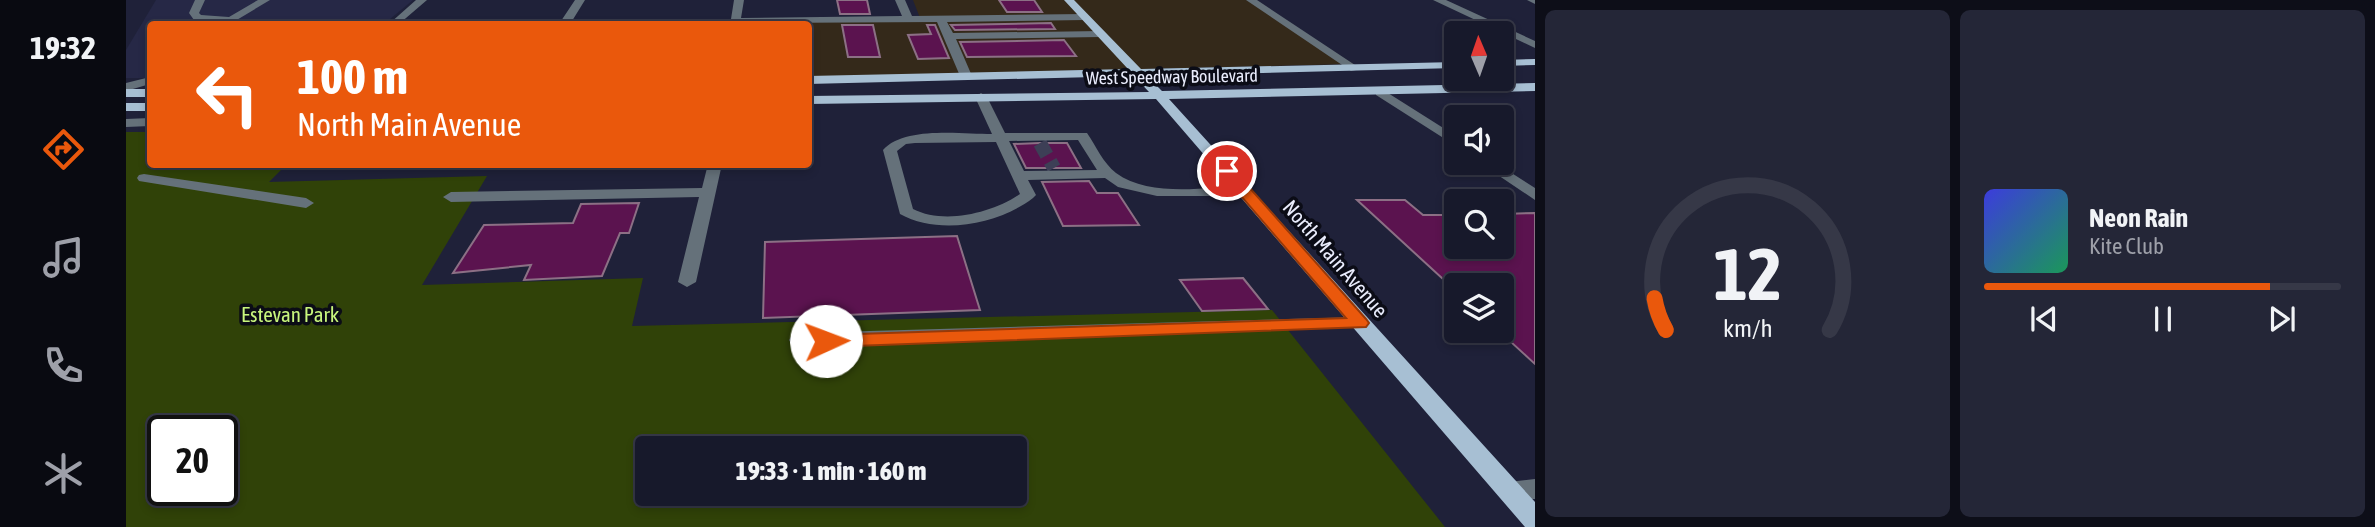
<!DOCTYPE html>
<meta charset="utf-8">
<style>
:root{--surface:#17192b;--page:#242637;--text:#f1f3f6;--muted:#9ea0a9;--line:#363847;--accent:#ea580c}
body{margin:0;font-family:"Asap Condensed",sans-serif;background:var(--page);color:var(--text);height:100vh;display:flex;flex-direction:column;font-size:26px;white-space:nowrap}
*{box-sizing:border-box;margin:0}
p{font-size:23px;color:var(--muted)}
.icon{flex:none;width:38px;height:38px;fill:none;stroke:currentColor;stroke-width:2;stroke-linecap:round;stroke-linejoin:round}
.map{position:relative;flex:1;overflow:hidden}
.sheet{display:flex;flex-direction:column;gap:10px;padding:10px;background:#0d0e18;width:840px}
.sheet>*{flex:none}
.top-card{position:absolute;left:21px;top:21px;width:665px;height:147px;border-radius:7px;box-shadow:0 4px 10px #0003,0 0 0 2px var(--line);background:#ea580c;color:#fff;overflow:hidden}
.needle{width:46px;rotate:358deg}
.controls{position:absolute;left:1318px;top:21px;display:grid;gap:14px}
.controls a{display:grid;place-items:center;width:70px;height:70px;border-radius:7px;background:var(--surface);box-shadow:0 4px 10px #0003,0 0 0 2px var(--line);font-size:35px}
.speed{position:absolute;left:21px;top:415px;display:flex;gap:14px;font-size:35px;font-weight:700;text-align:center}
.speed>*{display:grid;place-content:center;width:91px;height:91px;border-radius:50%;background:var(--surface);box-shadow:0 4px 10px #0003,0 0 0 2px var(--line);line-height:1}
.speed .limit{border:4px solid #111;border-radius:10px;background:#fff;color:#111}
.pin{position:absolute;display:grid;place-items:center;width:60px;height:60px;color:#fff;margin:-30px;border:4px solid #fff;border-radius:50%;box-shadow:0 2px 7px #0007}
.me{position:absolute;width:77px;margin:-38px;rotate:88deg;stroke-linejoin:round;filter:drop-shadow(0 0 5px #0008)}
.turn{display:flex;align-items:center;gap:24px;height:147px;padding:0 35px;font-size:32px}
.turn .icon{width:91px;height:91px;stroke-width:2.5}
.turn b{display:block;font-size:49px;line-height:60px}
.sheet .widget{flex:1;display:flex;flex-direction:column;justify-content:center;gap:10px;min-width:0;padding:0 24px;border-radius:10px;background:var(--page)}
.sheet .dial{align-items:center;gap:0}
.dial svg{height:182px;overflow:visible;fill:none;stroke:var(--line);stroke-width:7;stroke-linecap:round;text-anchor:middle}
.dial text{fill:var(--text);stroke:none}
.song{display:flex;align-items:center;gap:21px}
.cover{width:84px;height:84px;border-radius:10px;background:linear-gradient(135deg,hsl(240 70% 55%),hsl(150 70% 35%))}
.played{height:7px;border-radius:4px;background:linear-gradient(90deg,var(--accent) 80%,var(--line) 80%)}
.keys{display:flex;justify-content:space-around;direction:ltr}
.sheet .tiles{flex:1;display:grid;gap:10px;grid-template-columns:repeat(2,1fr)}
.trip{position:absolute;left:509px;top:436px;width:392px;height:70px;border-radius:7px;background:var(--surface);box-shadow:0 4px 10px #0003,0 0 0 2px var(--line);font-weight:800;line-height:70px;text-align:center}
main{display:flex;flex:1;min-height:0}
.tab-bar{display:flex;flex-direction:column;width:126px;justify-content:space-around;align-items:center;background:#090a11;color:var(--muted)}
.tab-bar .icon{width:49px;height:49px}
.tab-bar .selected{color:var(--accent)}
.tab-bar b{font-size:32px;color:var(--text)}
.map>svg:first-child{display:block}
</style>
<main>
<nav class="tab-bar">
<b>19:32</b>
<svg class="icon selected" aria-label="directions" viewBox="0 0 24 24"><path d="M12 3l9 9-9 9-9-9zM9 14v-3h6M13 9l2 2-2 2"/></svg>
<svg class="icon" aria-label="music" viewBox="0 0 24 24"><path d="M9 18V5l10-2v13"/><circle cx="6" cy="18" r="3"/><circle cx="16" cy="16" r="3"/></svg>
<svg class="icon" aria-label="phone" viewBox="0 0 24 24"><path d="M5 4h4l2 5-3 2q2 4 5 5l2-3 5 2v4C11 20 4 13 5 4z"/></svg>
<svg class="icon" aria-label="climate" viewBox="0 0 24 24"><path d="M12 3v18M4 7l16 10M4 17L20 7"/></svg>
</nav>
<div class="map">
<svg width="1409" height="527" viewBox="0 0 1409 527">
<rect width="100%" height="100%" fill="#1f2139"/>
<!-- commercial -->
<path fill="#34291a" d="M787,0h340l100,64 -544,13 -1,-53h-242l354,-6z"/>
<!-- built -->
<path fill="#262846" d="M30,0h257l-29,24h-234v54h-24v-28z"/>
<!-- green -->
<path fill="#304208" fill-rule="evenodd" d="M0,132h24v32l136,1 -17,17 218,-6 -65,109 221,-7 -11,48 640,-16 173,217h-1319zM37,430h59v60h-59zM522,448h367v46h-367z"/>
<!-- building -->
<path fill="#5b134f" stroke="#8c7085" stroke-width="2" d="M711,0h30l3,14h-30z
M873,0h35l8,12h-35z
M925,23l4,6 -100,1 -4,-5z
M716,25h31l7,32h-32z
M801,25h8l14,33 -31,1 -10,-24 23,-1z
M938,40l12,16 -109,1 -7,-15z
M914,143h27l14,25h-55l-12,-24z
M963,181l8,12h21l21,32 -76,1 -21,-44z
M1231,200h48l18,15h33v32h46v-33l33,-1v151l-36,-33h3v-46h-46v6z
M513,203l-10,30h-9l-18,43 -78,4 7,-15 -78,8 31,-48 89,-2 8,-19z
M831,236l23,74 -217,8 2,-76z
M1117,278l25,31 -66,2 -22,-31z"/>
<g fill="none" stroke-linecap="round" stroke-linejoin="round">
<!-- minor-tunnel -->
<path stroke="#3d3f56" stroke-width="14" stroke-dasharray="14 7" stroke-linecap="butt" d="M914,143l14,25"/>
<!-- minor -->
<path fill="#65717a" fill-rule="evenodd" d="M69,0h10l-6,13 2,2 28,2 29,-17h12l-40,24 -36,-4 -5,-7z
M290,0h11l-28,24h-10z
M449,0h10l-13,21 159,-2 3,-19h10l-3,18 161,-2 -7,-16h10l7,16 173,-2 5,3 -5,3 -138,2 6,11 148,-2 5,3 -5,3 -145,2 16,37 -6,4 -6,-4 -23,-54 -392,2 5,-3h11z
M1120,0h11l104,69 -10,2z
M1307,0h13l89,41v7z
M1401,0h8v4z
M24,77v7l-24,7v-8z
M1254,88l76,48v10l-80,-51v-6z
M855,93l6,4 18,36h82c9,13 16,30 29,40 34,25 90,14 129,13l8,5 -8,5h-88l-39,-9 -13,-9 -77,2 8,15 -3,3c-34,26 -93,38 -133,16l-17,-64c21,-24 78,-16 109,-16l-17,-37zM952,140l19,30 -73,1 -15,-30zM870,142l24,52c-27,19 -76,31 -107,15l-16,-58 9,-7 9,-1z
M24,118v8l-24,1v-8z
M1354,163h16l39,25v12z
M582,164h14l-26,118 -9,5 -9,-5 21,-85 -248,5 -8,-5 8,-5 251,-4z
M18,174l162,24 8,5 -8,5 -167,-27 -2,-3 2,-3z
M1234,317l7,2 3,4 -3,4 -568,20 -7,-2 -3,-5 3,-5 7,-2z
M1409,479v20l-26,1 -9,-3 -3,-7 3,-7z"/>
<!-- major -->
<path fill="#a7bfd3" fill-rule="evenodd" d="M938,0h10l67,69 315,-7v6l-309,8 15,15 373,-8v8l-366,8 366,403v25h-10l-369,-428 -348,5v-8l341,-4 -15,-16 -326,8v-8l320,-7z
M1409,59v6l-33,1v-6z
M0,89h24v8h-24z
M0,103h24v8h-24z"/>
</g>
<!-- route -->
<path fill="#ea580c" stroke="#983908" stroke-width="2" d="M1101,167l5,1 134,151 3,4 -3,4 -540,20 -9,-6 9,-6 520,-17 -124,-144v-6z"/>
<g text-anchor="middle" stroke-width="7" stroke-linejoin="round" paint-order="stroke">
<!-- far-street labels -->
<g font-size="18" fill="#e9ecfc" stroke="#0b0c16">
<text transform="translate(1046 77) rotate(-1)" y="6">West Speedway Boulevard</text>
</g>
<!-- street labels -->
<g font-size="21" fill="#e9ecfc" stroke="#0b0c16">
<text transform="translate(1209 259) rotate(49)" y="7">North Main Avenue</text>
</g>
<!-- park labels -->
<g font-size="21" fill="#c8f57d" stroke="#0b0c16">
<text x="164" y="322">Estevan Park</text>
</g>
</g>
</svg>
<div class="controls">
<a><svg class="needle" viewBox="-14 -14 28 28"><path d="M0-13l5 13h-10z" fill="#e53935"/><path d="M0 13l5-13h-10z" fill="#9ea0a9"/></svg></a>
<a><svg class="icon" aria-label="sound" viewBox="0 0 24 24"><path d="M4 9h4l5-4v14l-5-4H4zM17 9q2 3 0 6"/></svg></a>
<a><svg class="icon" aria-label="search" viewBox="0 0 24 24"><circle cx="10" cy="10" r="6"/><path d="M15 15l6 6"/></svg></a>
<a><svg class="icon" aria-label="layers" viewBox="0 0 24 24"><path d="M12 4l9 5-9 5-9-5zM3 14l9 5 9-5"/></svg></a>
</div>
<div class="speed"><div class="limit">20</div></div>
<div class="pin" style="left:1101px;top:171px;background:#d93025"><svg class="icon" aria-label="arrive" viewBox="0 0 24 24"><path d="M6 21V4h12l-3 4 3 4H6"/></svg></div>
<svg class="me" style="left:700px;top:341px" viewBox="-20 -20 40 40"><circle r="19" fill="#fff"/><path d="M0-13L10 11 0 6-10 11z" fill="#ea580c"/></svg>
<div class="trip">19:33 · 1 min · 160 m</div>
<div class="top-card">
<div class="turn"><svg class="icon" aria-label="left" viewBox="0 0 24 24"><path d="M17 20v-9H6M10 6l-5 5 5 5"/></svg><div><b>100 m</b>North Main Avenue</div></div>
</div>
</div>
<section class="sheet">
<div class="tiles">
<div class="widget dial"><svg viewBox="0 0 100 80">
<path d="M14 69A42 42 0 1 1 86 69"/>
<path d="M14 69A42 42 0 0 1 9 55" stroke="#ea580c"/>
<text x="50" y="56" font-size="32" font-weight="700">12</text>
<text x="50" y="72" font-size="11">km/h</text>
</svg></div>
<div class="widget">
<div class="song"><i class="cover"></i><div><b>Neon Rain</b><p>Kite Club</p></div></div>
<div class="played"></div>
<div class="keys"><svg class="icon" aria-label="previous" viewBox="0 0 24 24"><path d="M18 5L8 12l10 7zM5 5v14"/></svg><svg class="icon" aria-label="pause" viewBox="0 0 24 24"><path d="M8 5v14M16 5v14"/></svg><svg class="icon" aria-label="next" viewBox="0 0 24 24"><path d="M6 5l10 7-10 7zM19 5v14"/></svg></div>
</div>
</div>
</section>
</main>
